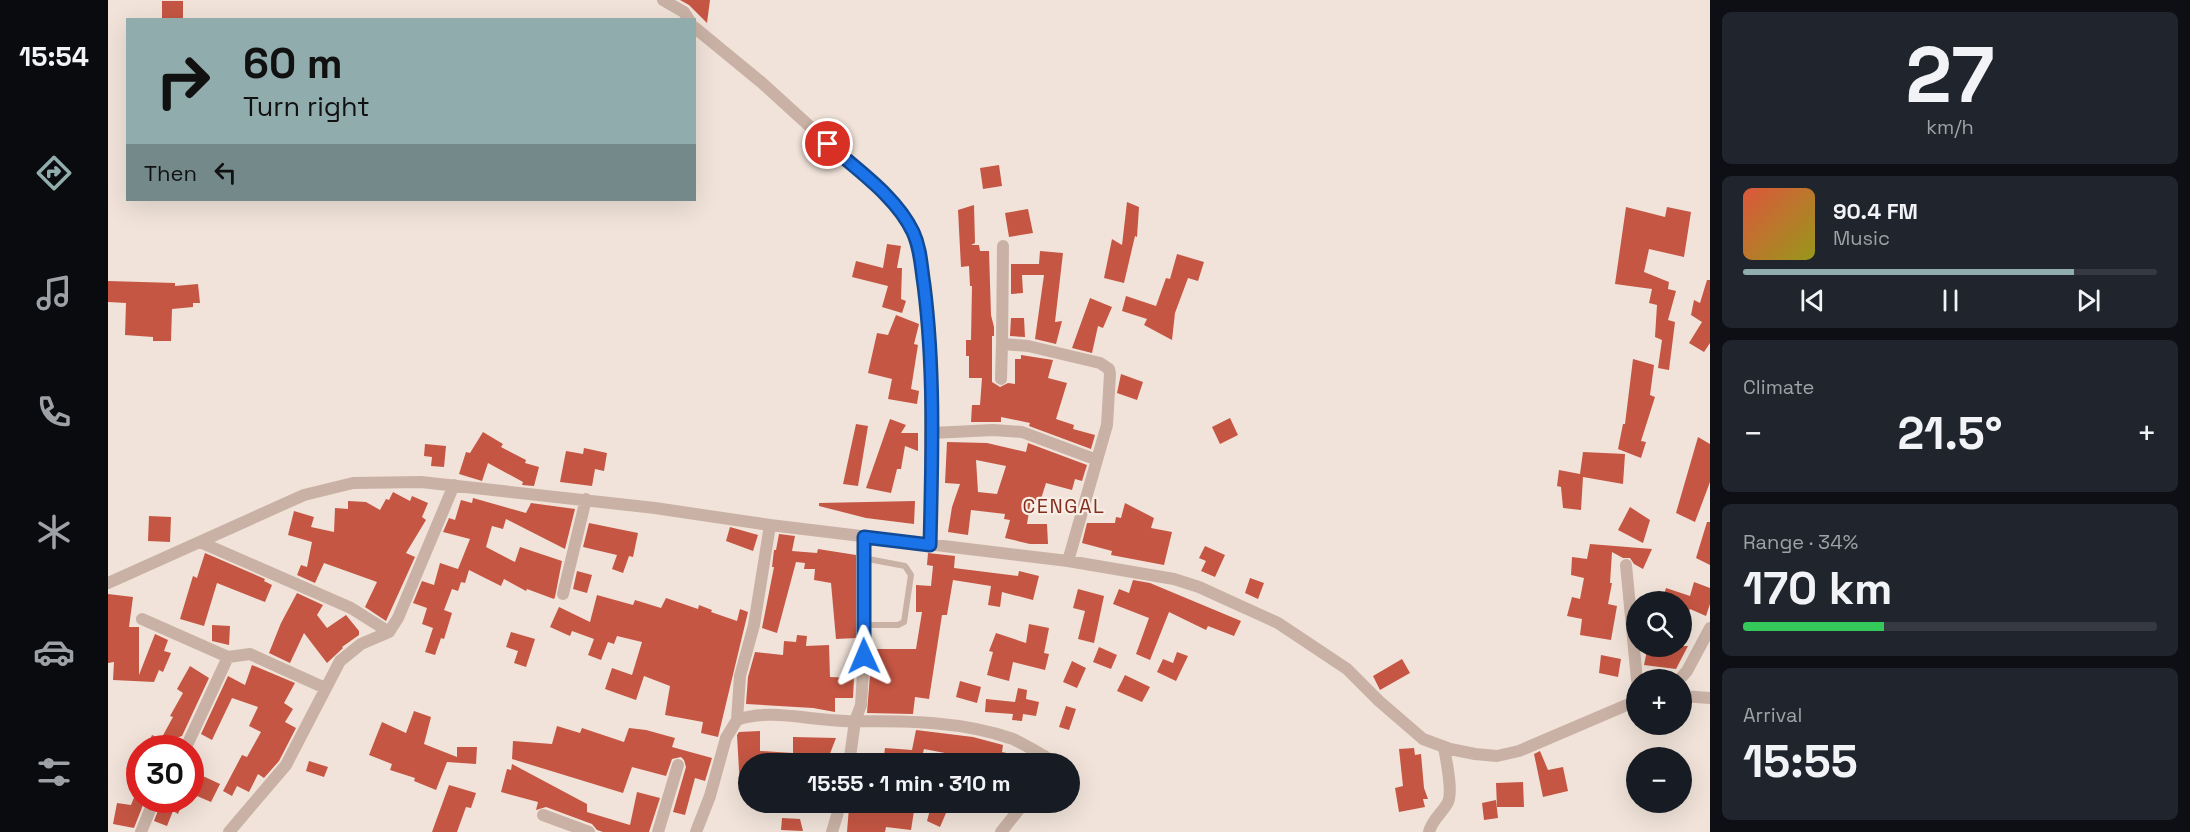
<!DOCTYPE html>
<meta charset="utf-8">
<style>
:root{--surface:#171b24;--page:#20242c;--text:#f1f3f6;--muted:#9ea1a6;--line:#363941;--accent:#91acad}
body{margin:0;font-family:"Space Grotesk",sans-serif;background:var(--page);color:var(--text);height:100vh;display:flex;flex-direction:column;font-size:22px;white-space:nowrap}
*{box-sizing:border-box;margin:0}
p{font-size:20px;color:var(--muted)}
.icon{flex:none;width:33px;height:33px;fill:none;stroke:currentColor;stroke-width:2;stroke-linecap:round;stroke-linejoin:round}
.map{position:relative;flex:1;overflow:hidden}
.drawer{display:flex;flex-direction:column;gap:12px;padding:12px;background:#0d0f14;width:480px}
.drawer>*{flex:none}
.guide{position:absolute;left:18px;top:18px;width:570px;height:183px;border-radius:0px;box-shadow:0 6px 24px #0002;background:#91acad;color:#111;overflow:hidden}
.tools{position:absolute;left:1518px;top:591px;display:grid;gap:12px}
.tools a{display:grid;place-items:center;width:66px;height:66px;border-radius:50%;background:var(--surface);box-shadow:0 6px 24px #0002;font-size:30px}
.speed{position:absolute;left:18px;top:735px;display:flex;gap:12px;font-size:30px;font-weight:700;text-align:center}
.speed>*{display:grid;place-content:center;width:78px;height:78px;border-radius:50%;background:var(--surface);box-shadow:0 6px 24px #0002;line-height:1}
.speed .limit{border:9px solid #d22;background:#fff;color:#111}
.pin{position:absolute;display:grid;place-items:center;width:51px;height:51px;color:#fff;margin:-26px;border:3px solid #fff;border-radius:50%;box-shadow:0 2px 6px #0007}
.me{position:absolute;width:66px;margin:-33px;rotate:359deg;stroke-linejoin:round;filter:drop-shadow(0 0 4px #0008)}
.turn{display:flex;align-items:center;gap:21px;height:126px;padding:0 18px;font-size:27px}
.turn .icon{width:78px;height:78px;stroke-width:2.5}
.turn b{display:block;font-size:42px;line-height:51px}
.then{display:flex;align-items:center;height:57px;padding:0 18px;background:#0003;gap:12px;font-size:22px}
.big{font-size:45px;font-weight:600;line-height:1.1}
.drawer .tile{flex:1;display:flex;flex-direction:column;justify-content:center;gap:9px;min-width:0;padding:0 21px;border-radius:9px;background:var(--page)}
.drawer .dial{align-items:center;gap:0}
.dial b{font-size:78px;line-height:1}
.song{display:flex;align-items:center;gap:18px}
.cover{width:72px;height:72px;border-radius:9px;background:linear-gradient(135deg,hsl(10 70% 55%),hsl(60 70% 35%))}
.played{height:6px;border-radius:3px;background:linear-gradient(90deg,var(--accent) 80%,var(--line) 80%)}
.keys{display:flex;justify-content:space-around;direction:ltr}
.heat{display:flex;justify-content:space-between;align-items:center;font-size:33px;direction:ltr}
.charge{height:9px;border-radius:4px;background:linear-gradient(90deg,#34c759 34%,var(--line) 0)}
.trip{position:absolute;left:630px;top:753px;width:342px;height:60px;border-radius:30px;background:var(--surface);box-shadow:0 6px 24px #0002;font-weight:600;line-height:60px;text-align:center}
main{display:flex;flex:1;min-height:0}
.dock{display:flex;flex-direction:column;width:108px;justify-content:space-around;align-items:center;background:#090b0e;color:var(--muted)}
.dock .icon{width:42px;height:42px}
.dock .selected{color:var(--accent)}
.dock b{font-size:27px;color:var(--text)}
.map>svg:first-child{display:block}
</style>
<main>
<nav class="dock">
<b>15:54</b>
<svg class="icon selected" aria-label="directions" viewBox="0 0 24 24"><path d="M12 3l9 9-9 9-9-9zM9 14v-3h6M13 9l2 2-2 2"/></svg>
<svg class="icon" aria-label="music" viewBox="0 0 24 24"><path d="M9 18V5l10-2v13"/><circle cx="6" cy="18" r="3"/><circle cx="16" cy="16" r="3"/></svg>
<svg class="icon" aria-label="phone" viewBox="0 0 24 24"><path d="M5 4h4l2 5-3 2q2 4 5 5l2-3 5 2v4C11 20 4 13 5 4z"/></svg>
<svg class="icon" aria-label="climate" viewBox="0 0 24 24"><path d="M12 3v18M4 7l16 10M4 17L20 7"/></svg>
<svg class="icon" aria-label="car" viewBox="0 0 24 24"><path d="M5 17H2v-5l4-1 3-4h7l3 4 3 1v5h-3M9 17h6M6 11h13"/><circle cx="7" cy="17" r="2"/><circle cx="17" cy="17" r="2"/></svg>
<svg class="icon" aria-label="filters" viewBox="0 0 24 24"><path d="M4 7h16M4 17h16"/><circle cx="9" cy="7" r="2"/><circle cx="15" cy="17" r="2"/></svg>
</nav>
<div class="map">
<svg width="1602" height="832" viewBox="0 0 1602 832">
<rect width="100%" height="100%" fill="#f1e3d9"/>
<!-- building -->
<path fill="#c55643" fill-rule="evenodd" d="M572,0h30l-3,23 -18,-18z
M54,1h21v18l-21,-1z
M891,165l3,21 -19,3 -3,-21z
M1019,202l12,5 -2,30 -2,-1 -11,47 -20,-5 8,-39 10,6z
M866,205l1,38 -4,2h8l1,6h9l2,64 3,12v9h-2v46l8,5 8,-4 7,1v-25h6v-4l32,5 -5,18 19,5 -11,36 18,6 -1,4 22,6 -4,14 -62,-23 1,-3 -29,-6v5h-30l1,-17h8l2,-27h-13v-22h-3v-16h5l1,-54h-2l-1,-20 -8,1 -3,-57z
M1518,207l39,10 2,-10 24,5 -7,45 -35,-8 -5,23 25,10 -1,7 8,2 -8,29 7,2 -6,48 -11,-2 4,-28 -7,-3 2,-32 -8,-2 3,-14 -37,-5z
M920,209l5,24 -24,4 -4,-24z
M779,244l14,2 -4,22h5l-1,31 5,2 -4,12 -20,-6 6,-21 -36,-9 4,-16 27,7z
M932,251l23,2 -8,69 7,-1 -6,23 -21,-5 9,-64h-22l1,18 -12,1v-30h28z
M1069,254l27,8 -6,19 -10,-3 -13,35 -3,27 -28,-15 3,-6 -25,-8 4,-15 30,10 10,-28 4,1z
M1599,280h3v63l-6,9 -15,-9 13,-21 -11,-7 3,-15 6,3z
M0,281l67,2v3l23,-2 2,19h-7v4l-21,2 -1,32h-18v-4l-28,-2 1,-32 -18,-1z
M982,298l22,9 -9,21 -5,-2 -6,27 -20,-5z
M788,315l23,9 -5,20 4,1 -7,44 8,2 -2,13 -29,-5 4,-20 -24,-6 9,-40 11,2z
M903,318h13l1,19 -15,-1z
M1525,359l21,6 -4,30 5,2 -14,44 5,1 -5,16 -23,-9 5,-25h2z
M1013,374l22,8 -6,18 -20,-7z
M1122,418l8,17 -18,9 -8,-17z
M782,419l16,6 -5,8h17v18l-13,-5 -4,23h-4l-6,24 -25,-5z
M748,424l12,2 -10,60 -15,-2z
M375,432l20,12 -2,3 25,13 -1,3 14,4 -5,19 -12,-1 1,-3 -35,-19 -6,18 -23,-7 7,-22 4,1z
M1590,437l12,7v38l-15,40 -19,-9z
M839,442l40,1 39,9 2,-9 59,22 -5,16 -7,-2 -3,11 -26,-7 -6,19 -9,-3 -4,25h20l1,20h-18l-25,-6 5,-18 -6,-1 1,-5 -34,-4 -3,25 -20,-3 4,-25 8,-23 -15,-1zM868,460l30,6 -9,28 -19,-2z
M317,444l21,2 -2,21 -13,-1 1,-9 -8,-1z
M476,448l23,5 -3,18 -9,-2 -3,17 -32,-4 6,-31 17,3z
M1475,452l42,2 -2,30 -40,-7 -2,33 -18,-2 -2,-21 -4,-1 2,-16 21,4z
M285,492l17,9 2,-5 16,7 -6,14 4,3 -20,33 9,4 -29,64 -21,-14 12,-25 -53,-19 -9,20 -18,-8 4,-10 6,2 5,-25 -24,-7 6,-24 20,6 -3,10 23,5 1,-24 13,1v-8l18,1 14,8 6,-11 3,1z
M365,498l53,15 5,-10 44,6 -10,40 -59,-30 -3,10 -11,-3 -6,21 29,15 5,-15 42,14 -7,36 -1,2 -27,-10 -1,2 -22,-12 -3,7 -32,-16 -4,13 -4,-1 -3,9 -6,-2 -8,21 8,3 -8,26 -3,-1 -6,17 -10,-3 8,-24 -11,-4 5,-16 -14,-5 9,-22 12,4 6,-22 18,6 12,-30 -27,-7 6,-14 6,2 6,-20 11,3z
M807,501l-1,23 -48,-6 -47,-12v-3z
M1017,503l29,15 -3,10 21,4 -8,33 -53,-10 1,-4 -30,-8 5,-20h28l1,-6 5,1z
M1522,507l20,13 -7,23 -25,-13z
M41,516l22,1 -1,25 -22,-1z
M1599,522h3v43l-14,-7z
M481,523l49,10 -5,24 -4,-1 -6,17 -11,-4 5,-14 -34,-8z
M622,527l28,8 -5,16 -27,-10z
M671,534l16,2 -3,15 25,2 1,-4 38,6v83l-20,1 -5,-56 -17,-3 1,-11h-11l1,-6 -9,-1 -19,71 -15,-5 12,-61h-2l2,-17h2z
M1482,544l62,5 -9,20 -9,-5 -4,-6h-7l-11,-6 -2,31h2l-4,21 9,2 -6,34 -31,-5 2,-16 -15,-3 5,-19 8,2 4,-21 -13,-3 1,-18 15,2z
M1097,546l20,9 -10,22 -14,-6 5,-10 -7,-3z
M97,553l60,26 -1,2 8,4 -7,17 -48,-19 -13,43 -24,-7 13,-43 4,2z
M820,553l27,3 -1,12 64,8 1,-5 20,5 -6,24 -31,-8 -2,15 -12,-2 3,-19 -38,-6 -6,35h-5l-13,84 -14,-2 -2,17 -46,-1 5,-64h44l6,-37h-6v-27l15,1 2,-20 -6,-1z
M469,571l15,4 -5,18 -14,-4z
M1142,578l14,5 -6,16 -13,-6z
M1025,580l17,3 91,38 -7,15 -26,-10 -2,4 -37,-18 -19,48 -14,-6 13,-36 -36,-14 6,-15 10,4z
M1586,582l16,6v16l-4,12 -16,-7 -8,18v-25h-20l4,-14 24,8z
M970,589l26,7 -10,47 -16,-4 7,-28 -12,-3z
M189,593l26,12 -6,10 10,13 19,-13 13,16v4l-17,12 1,1 -16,15 -23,-30 -14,30 -21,-10 12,-30z
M0,594l25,3 -4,30h10v48l16,-41 13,6 -4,11 7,2 -8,19 -4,-2 -5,12 -41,-2 1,-18 -6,1z
M489,595l36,10 2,-5 26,8 5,-10 32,11 1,-4 13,5 -1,2 26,9 3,-12 8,3 -30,125 -17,-4 2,-11 -38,-7 5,-29 -26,-10 -8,24 -31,-11 7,-21 20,7 10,-33 -25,-6 -3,8 -6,-2 -7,18 -13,-5 6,-16 -22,-8 -2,5 -20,-9 9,-20 31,15z
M921,624l20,4 -5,25 5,1 -4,16 -32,-8 -4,19 -22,-6 6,-23 -4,-1 7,-18 30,10z
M104,625l18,1 -1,19 -17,-4z
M403,632l24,7 -9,28 -12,-4 4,-12 -12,-4z
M689,635l10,1 -1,10 23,-1 1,32 24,1 -1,20h-18v14l-22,-4 -67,-4 2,-27 7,-25 28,3 1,-14 12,1z
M1540,646h40l-12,23 -32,-4z
M991,647l18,8 -6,14 -18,-7z
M1069,652l11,4 -12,25 -19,-9 6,-13 10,4z
M1493,655l20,4 -3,18 -19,-4z
M1294,659l8,14 -30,17 -7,-14z
M964,661l14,7 -9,20 -14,-6z
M144,665l43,18 -11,20 9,6 -8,13 11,6 -17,33 -15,17 -6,-4 -9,18 -12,-6 -5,10 -9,-5 19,-36 5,2 14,-25 -12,-6 9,-19 -26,-9 -20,42 -11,-6 27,-58 17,9z
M82,666l19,12 -27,58 -9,3 -6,9h-21l6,-13 9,4 12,-22 -3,-1 13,-23 -6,-4z
M1017,675l25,12 -8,15 -25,-11z
M852,681l21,6 -4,16 -21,-6z
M910,688l9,2 -1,9 13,3 -3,14 -13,-2 -1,7 -10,-1 1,-6 -28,-2 1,-13 29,3z
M958,706l10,3 -7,21 -10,-3z
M306,711l17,6 -7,27 33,13v-10h20l-1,17 -29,-2 -11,28 -22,-9 1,-3 -25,-8 2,-6 -23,-9 13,-33 24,11z
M449,726l23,7 2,-5 42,14 5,-14 17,2 29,8 -3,9 40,11 -7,23 -10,-3 -10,37 -12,-3 13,-45 -2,-7 -3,-3 -9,2 -6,17 -34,-9 -9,26 -111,-34 1,-18 39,3z
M808,730l57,7 30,8 -1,7 9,2 -2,10h-67l3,-11 -21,-4 -4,15h-37l2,-16 27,2z
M652,731v20l33,2v-16l43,1 -10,26h-78v24h-8l-3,-53 2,-3z
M1306,748l1,7 6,-1 3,34 4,11h-5l2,8 -26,5 -4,-24 8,-2 -4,-37z
M1432,751l8,19 15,-3 5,24 -25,6 -9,-43z
M201,761l19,6 -4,10 -18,-6z
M404,764l75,40v8l43,13 7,-33 23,6 -11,34h-46l-6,-2 -5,-6 -46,-17 -10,3 2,-8 -37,-10 6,-23 4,1z
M82,770l30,14 -9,18 -21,-9z
M1415,782l1,25h-27l-1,-24z
M31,785l1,15h5l-11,28 -21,-4 4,-21 14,2z
M341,785l27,8 -5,15 -5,-1 -9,25h-25z
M54,800h22l-6,14 -5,-3 -6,15 -13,-5z
M1388,800l2,18 -14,2 -2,-17z
M761,805l45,6 -3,19 -25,-3 -1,5h-38l2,-25z
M823,806l15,7 -6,14 -13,-6z
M674,818l18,1 3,12 -22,-1z"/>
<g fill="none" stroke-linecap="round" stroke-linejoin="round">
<!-- lane -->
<path stroke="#c9b2a5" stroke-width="6" d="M755,558l42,8 6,9 -7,47 -6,3h-35"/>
<!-- street -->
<path stroke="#c9b2a5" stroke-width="12" d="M555,0l21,12 5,8
M586,27l67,55 134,122 19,28 7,22 9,99v192
M895,246l-1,98 26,2 72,17 9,6 1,5 -3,51 -39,136
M893,379l1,-35
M824,433l61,-3 29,2 75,28
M92,542l151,66 38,24 9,-14 56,-133
M1518,565l11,115
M0,583l196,-88 49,-12 68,-1 234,26 115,17 298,36 106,18 25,8 79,36 69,46 32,32 44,38 27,10 25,5 22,2 22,-5 117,-50
M455,594l23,-95
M34,619l86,38 22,-3 75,34
M1571,680l8,-9 23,-43
M1574,696l28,2
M629,720l3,-44 14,-51 16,-100
M67,748l13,-5 40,-86
M741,764l6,-43c52,0 107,0 158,18 11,5 22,12 33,18l2,7
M435,815l46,17
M33,832l13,-32
M121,832l57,-67 54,-104 21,-17 28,-12
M550,832l20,-67
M588,832l14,-36 16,-58 11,-18c34,-13 81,3 118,1l6,-16 3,-49v-119
M724,832l9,-30
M893,832l24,-30
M1321,832c3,-12 12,-18 18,-28 7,-10 -1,-44 -3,-57"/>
</g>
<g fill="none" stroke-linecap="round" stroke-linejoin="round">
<defs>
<path id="route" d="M720,144c29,26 68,52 85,88 8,17 8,35 11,53 11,86 8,174 6,260l-66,-8v119"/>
</defs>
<!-- route casing -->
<use href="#route" stroke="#114b97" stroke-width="15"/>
<!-- route -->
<use href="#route" stroke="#1a73e8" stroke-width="10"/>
</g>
<g text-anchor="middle" stroke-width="4.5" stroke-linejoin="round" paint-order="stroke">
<!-- quarter labels -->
<g font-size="20" letter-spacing="1.5" fill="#832e20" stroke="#f9eee5">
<text x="956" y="513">CENGAL</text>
</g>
</g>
</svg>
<div class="tools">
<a><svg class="icon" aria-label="search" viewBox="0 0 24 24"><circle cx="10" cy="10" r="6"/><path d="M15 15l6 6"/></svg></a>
<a>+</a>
<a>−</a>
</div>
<div class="speed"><div class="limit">30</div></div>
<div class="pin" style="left:720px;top:144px;background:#d93025"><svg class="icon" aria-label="arrive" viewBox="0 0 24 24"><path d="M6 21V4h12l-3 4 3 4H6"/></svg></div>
<svg class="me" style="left:756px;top:656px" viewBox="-20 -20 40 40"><path d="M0-17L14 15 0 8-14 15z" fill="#1a73e8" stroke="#fff" stroke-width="4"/></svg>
<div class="trip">15:55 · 1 min · 310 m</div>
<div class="guide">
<div class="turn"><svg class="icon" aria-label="right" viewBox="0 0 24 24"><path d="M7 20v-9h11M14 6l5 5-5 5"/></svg><div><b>60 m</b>Turn right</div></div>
<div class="then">Then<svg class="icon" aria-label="left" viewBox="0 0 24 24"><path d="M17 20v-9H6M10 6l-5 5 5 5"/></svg></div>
</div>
</div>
<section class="drawer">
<div class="tile dial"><b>27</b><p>km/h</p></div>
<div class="tile">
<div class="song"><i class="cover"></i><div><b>90.4 FM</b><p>Music</p></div></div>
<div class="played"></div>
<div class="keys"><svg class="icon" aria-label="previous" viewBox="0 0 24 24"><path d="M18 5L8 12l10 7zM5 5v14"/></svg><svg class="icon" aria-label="pause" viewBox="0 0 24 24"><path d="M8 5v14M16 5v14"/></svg><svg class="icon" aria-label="next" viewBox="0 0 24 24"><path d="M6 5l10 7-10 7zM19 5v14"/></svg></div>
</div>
<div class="tile"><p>Climate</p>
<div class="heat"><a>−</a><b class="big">21.5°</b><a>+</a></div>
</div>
<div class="tile"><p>Range · 34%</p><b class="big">170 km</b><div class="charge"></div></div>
<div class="tile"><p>Arrival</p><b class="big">15:55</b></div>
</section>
</main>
